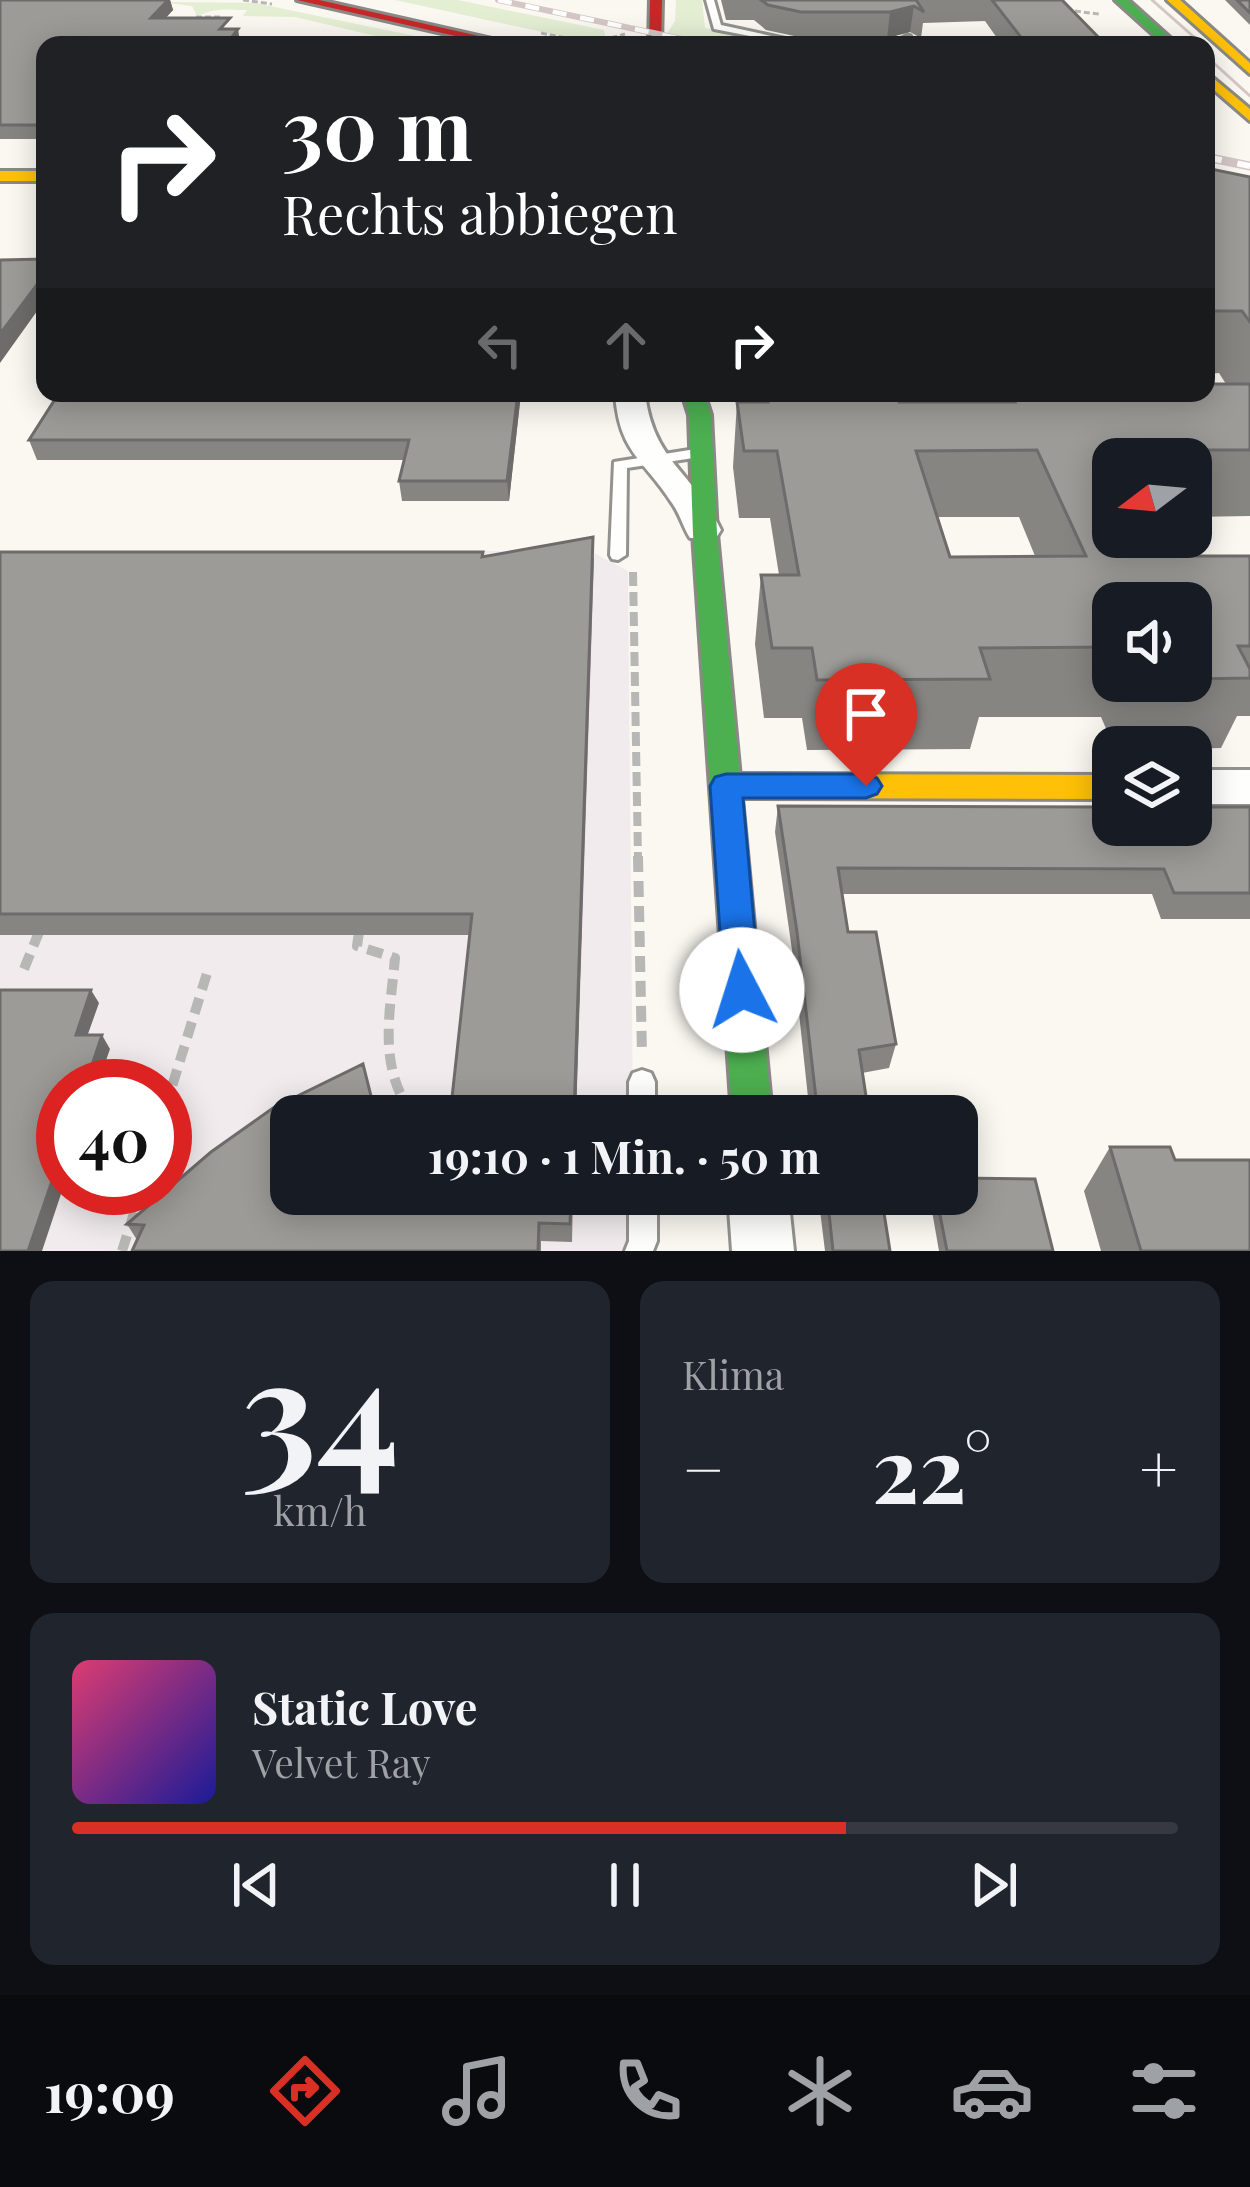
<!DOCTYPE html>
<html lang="de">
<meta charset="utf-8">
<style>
:root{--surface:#171b24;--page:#20242c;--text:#f1f3f6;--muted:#9ea1a6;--line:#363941;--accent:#d93025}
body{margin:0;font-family:"Playfair Display",serif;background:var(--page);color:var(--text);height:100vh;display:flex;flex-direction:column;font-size:45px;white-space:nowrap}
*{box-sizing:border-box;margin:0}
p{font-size:39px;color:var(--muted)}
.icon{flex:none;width:66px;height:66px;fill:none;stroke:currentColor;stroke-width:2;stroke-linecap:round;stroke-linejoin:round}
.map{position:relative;height:1251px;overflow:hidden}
.side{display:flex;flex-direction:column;gap:30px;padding:30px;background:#0d0f14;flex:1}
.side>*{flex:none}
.banner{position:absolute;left:36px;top:36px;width:1179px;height:366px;border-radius:24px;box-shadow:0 6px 30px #0003;background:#202124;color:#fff;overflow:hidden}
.needle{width:78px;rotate:254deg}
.controls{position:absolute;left:1092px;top:438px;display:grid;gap:24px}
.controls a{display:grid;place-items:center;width:120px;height:120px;border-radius:24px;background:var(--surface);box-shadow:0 6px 30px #0003;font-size:60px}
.speed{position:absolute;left:36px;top:1059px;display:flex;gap:24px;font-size:60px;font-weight:700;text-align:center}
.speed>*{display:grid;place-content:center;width:156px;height:156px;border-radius:50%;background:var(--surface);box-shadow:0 6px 30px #0003;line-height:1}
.speed .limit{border:18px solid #d22;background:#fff;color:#111}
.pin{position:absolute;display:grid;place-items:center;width:102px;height:102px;color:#fff;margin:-123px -51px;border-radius:50% 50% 50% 0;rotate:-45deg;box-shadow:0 0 12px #0007}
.pin .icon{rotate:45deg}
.me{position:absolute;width:132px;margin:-66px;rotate:355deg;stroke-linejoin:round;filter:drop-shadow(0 0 9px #0008)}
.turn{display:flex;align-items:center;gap:42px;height:252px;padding:0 48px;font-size:54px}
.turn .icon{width:156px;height:156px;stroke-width:2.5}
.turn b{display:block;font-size:84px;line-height:102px}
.lanes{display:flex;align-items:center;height:114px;padding:0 48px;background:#0003;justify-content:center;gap:60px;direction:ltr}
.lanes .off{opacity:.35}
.big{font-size:90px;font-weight:700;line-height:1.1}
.side .widget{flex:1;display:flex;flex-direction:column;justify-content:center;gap:18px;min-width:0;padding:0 42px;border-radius:24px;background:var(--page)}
.side .dial{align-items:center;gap:0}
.dial b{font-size:156px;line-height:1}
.song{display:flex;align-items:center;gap:36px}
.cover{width:144px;height:144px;border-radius:18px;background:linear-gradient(135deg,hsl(340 70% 55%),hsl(240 70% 35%))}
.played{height:12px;border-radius:6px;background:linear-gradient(90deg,var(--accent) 70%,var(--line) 70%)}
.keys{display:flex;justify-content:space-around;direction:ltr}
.heat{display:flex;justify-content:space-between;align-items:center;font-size:66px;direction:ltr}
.side .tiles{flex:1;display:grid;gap:30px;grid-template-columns:1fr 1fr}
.widget:last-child{grid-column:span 2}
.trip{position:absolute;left:270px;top:1095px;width:708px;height:120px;border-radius:24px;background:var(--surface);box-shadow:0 6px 30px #0003;font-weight:700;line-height:120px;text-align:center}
.tab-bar{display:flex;height:192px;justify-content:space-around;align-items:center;background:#090b0e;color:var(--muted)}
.tab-bar .icon{width:84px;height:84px}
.tab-bar .current{color:var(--accent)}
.tab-bar b{font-size:54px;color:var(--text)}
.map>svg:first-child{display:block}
</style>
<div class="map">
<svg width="1250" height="1251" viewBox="0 0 1250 1251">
<rect width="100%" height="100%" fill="#faf8f1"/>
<!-- industrial -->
<path fill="#f1ebee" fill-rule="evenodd" d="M0,551h590l38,20 5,545h-342v78h342l1,57h-634zM63,1086h102v102h-102z"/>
<!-- green -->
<path fill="#e3eed3" d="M0,0l255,3 204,42h-63l1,-4 -102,-24 -52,-1 4,-6c-22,0 -28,-3 -50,6l-5,-10 -23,-3z
M395,0h63l146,30 2,9 -17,3z
M676,0h26l3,28 83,17h-67l-54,-11 8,-13z"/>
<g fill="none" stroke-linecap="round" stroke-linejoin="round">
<defs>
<path id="lane" d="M706,0h8l7,25 92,20h-17l-82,-16z
M907,36h3l4,9h-8l-3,-7z
M702,448l5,2v6l-80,12 -1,87 -8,5 -6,-1 -2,-4 4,-93z
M642,1070l9,3 4,9v34h-26v-34l4,-9z
M629,1194h28v47l-4,10h-28l4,-10z"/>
<path id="street" d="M615,393h30c8,69 48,78 76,137l-5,8h-26c-7,-11 -10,-24 -18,-35 -29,-45 -53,-50 -57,-110z
M1191,770h59v34h-59z
M728,1194h60l6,57h-62z"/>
<path id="fast" d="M1115,0h13l50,45h-13z
M682,393h22l7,22 6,119 55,582h-40l-39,-582 -4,-119z"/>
<path id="slow" d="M1167,0h13l70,63v11z
M1206,72l44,37v12l-44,-38z
M0,171h45v10h-45z
M726,774l387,1v24l-387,-1 -11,-4 -4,-8 4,-8z"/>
<path id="jam" d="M297,0h22l200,45h-24z
M650,0h12l-1,45h-12z"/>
</defs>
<!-- lane casing -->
<use href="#lane" stroke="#93928f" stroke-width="6"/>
<!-- street casing -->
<use href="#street" stroke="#93928f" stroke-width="6"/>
<!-- fast casing -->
<use href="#fast" stroke="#8a8986" stroke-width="6"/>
<!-- slow casing -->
<use href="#slow" stroke="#8a8986" stroke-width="6"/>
<!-- jam casing -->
<use href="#jam" stroke="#8a8986" stroke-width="6"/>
<!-- path-far2 -->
<path stroke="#b7b7b6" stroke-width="3" stroke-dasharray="6 3" stroke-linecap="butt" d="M243,0l29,4
M1066,10l33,4
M196,17h26
M541,33l51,10 33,-9
M825,39h63
M294,45h5"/>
<!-- path-far1 -->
<path stroke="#b7b7b6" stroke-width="8" stroke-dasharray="14 6" stroke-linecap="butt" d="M633,572l5,287"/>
<!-- path -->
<path stroke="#b7b7b6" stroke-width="10" stroke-dasharray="16 9" stroke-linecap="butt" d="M638,856l4,199
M359,932l-2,14 38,12c-5,56 -18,110 19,158
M24,969l15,-37
M165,1109l43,-139
M122,1251l20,-63"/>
<!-- lane -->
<use href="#lane" fill="#fefefd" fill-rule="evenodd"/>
<!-- street -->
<use href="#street" fill="#fefefd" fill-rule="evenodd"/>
<!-- fast -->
<use href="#fast" fill="#4caf50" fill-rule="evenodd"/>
<!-- slow -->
<use href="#slow" fill="#ffc107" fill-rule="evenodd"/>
<!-- jam -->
<use href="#jam" fill="#c62828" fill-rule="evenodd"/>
<!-- tram -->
<path stroke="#d5c6c6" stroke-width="3" d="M1152,0l51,45
M1206,56l44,40"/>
<defs>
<path id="rail-far1" d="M498,0l212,45"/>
<path id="rail" d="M1206,157l44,9"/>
</defs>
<!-- rail-far1 casing -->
<use href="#rail-far1" stroke="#d5c6c6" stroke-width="6"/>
<!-- rail casing -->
<use href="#rail" stroke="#d5c6c6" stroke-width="9"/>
<!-- rail-far1 -->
<use href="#rail-far1" stroke="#fff" stroke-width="4.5" stroke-dasharray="14" stroke-linecap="butt"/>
<!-- rail -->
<use href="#rail" stroke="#fff" stroke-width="6" stroke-dasharray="16" stroke-linecap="butt"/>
</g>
<!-- wall -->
<path fill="#878582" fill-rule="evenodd" d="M0,0h170l3,10 -8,8 67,11 8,13 -195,3v94h-45z
M721,0h341l44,45h-104l-17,-24 -62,2 -2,15 -11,-6 -23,6 -88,-1 -33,-7 -12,-10h-28z
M1225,0h25v25z
M1206,168l44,9v339l-59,1v-58h-78l74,97h63v160h-13l-16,32 -30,1v-2h-77l-13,-30h-122l-9,32 -163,1 -5,-32h-38l-9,-74 6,-69h18l-9,-57h-31l-6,-51 4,-65h15l-2,-9h146l3,9h73l-4,-9h238l20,-9 -7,-11 -13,1zM937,517h82l16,39 -85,1zM1113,603h78v78h-78z
M521,393l-12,108h-107l-3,-20 5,-21h-367l-8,-20z
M0,552l594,6 -18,558h-126l19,-181h-469z
M778,806l472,1v112h-89l-9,-25h-310l6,38 48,112 -7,24 -27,5 7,43h-59l-17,-159 -18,-125z
M1110,1147l65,13 75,91h-149l-17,-60z
M291,1194h282l-1,48 -31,-1v10h-409l5,-11 -10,-16z
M818,1194h63l9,57h-65z
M929,1194h28l96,57h-114z"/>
<!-- shaded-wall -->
<path fill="#6e6c6a" d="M168,0h2l3,10 -19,21 -3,-13z
M914,6l-4,26 -23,6 3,-26z
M238,29l2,13 -2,3h-12z
M45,274v26l-45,63v-29z
M518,393h3l-12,108 -2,-20z
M593,537l-17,579h-2z
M91,990l8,13 -16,45 -7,-13z
M102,1035l8,14 -13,37h-12z
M63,1149v39l-21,63h-14z"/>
<!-- building -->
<path fill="#9d9b97" stroke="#6e6c6a" stroke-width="3" fill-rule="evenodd" d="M0,0h168l-17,18h79l-10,11h18l-12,16h-181v80h-45z
M761,0h155l8,12 -10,-6 -24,6h-89l-33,-7z
M992,0h70l44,45h-79z
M1237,0h13v13z
M1206,168l44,9v145l-8,-11h-36z
M45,259v15l-45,60v-74z
M1206,384h44v66h-123l5,9h-19v78h63l11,19h63v90h-12l12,23v9l-59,1v-76h-78v44l-133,1 10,31 -173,1 -5,-32h-40l-11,-73h38l-22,-124h-33l-7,-49h31l-2,-9h130l3,9h116l-4,-9h195zM1037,450l49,106 -136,1 -34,-106z
M59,393h459l-11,88h-108l10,-41h-380z
M593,537l-19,579h-124l22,-202h-472v-362h483l-1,5z
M778,806l335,1v18h78v-18h59v86h-76l-10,-24 -326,-1 10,64h28l20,112 -37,6 10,66h-51l-21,-184z
M0,990h91l-15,45h26l-17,51h-22v63l-35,102h-28z
M363,1064l13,52h-85v78h280l-1,30 -31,-1 -1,28h-406l12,-26 -17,-1 84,-72 62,-44z
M1110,1147h60l5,13h75v91h-109z
M957,1178l78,1 18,72h-106l-11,-57h21z
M827,1194h54l9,57h-57z"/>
<!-- route -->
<path fill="#1a73e8" stroke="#114b97" stroke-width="3" d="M726,774h140l11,4 5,8 -5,8 -11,4h-123l17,192 -5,12 -13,5 -13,-5 -5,-12 -14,-204 5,-9z"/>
</svg>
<div class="controls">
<a><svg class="needle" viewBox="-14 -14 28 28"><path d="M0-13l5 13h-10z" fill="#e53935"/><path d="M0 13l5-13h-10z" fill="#9ea1a6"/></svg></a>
<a><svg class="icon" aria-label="sound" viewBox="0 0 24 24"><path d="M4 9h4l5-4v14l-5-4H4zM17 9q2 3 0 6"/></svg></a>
<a><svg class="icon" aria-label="layers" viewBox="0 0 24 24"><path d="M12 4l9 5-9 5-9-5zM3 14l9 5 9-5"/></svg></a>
</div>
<div class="speed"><div class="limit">40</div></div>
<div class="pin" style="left:866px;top:786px;background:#d93025"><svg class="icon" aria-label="arrive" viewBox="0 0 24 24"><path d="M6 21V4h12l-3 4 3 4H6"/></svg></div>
<svg class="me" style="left:742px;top:990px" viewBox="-20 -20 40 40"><circle r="19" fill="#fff"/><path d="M0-13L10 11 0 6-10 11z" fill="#1a73e8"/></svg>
<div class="trip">19:10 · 1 Min. · 50 m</div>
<div class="banner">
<div class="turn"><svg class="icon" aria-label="right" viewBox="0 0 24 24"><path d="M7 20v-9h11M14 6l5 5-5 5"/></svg><div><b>30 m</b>Rechts abbiegen</div></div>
<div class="lanes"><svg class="icon off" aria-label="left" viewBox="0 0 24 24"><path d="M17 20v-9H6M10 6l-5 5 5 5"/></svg><svg class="icon off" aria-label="ahead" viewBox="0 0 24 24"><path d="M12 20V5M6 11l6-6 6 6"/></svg><svg class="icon" aria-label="right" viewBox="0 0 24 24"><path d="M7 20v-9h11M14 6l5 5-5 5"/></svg></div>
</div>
</div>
<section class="side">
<div class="tiles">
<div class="widget dial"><b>34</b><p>km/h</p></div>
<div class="widget"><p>Klima</p>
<div class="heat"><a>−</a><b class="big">22°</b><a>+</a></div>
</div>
<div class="widget">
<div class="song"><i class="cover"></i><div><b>Static Love</b><p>Velvet Ray</p></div></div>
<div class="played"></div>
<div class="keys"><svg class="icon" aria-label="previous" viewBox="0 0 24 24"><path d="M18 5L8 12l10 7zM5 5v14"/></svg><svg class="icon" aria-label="pause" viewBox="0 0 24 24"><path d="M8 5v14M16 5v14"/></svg><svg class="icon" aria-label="next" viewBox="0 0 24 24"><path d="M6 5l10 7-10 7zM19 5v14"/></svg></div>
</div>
</div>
</section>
<nav class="tab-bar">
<b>19:09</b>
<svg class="icon current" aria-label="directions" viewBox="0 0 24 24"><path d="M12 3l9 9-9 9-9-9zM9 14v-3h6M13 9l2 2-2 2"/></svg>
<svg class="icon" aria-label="music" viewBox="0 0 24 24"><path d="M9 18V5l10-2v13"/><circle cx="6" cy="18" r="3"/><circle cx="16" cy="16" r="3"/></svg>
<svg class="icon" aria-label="phone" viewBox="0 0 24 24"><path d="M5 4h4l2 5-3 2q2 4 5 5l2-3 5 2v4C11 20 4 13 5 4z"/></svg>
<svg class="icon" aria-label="climate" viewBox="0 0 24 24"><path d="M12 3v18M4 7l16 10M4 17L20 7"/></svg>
<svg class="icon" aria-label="car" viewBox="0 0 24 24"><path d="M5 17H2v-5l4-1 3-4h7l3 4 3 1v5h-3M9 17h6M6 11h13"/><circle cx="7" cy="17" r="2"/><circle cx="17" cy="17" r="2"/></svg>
<svg class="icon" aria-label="filters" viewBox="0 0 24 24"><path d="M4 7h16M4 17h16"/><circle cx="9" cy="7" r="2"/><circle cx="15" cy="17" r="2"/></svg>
</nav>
